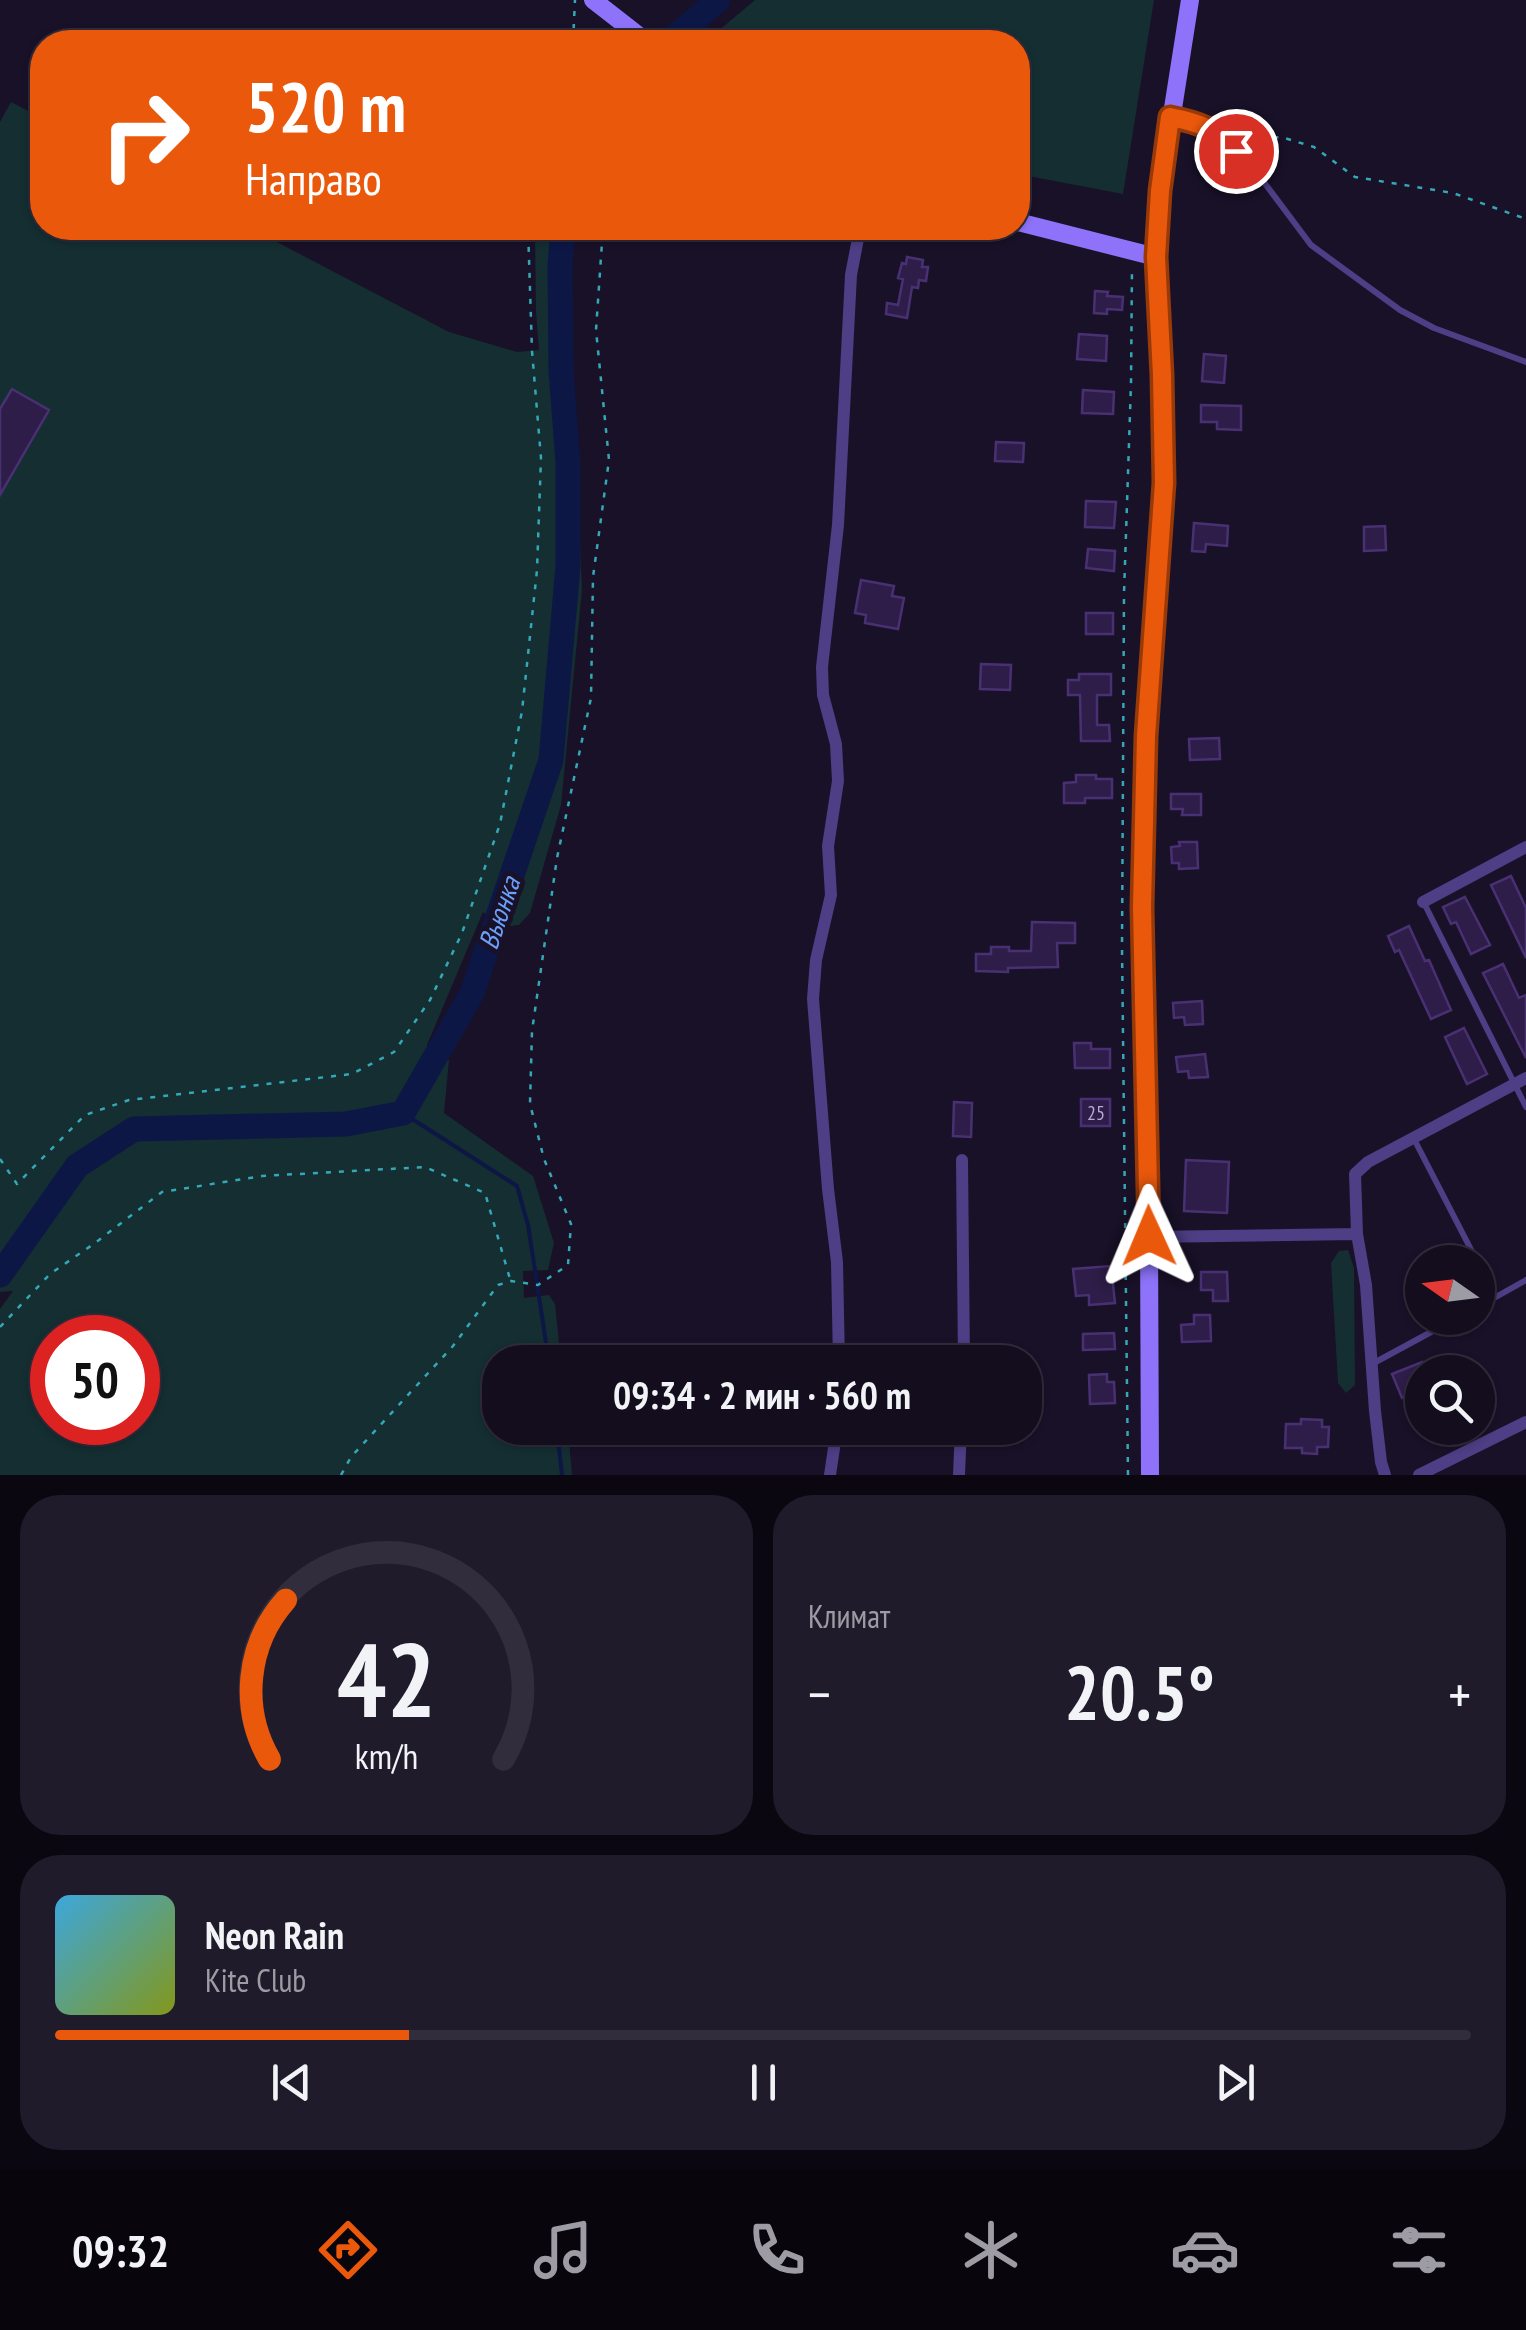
<!DOCTYPE html>
<html lang="ru">
<meta charset="utf-8">
<style>
:root{--surface:#130d1e;--page:#201b2b;--text:#f1f3f6;--muted:#9d9ca4;--line:#322d3c;--accent:#ea580c}
body{margin:0;font-family:"PT Sans Narrow",sans-serif;background:var(--page);color:var(--text);height:100vh;display:flex;flex-direction:column;font-size:38px;white-space:nowrap}
*{box-sizing:border-box;margin:0}
p{font-size:32px;color:var(--muted)}
.icon{flex:none;width:55px;height:55px;fill:none;stroke:currentColor;stroke-width:2;stroke-linecap:round;stroke-linejoin:round}
.map{position:relative;height:1475px;overflow:hidden}
.side{display:flex;flex-direction:column;gap:20px;padding:20px;background:#0a0710;flex:1}
.side>*{flex:none}
.top-card{position:absolute;left:30px;top:30px;width:1000px;height:210px;border-radius:40px;box-shadow:0 2px 8px #0004,0 0 0 2px var(--line);background:#ea580c;color:#fff;overflow:hidden}
.needle{width:65px;rotate:284deg}
.buttons{position:absolute;left:1405px;top:1245px;display:grid;gap:20px}
.buttons a{display:grid;place-items:center;width:90px;height:90px;border-radius:50%;background:var(--surface);box-shadow:0 2px 8px #0004,0 0 0 2px var(--line);font-size:50px}
.speed{position:absolute;left:30px;top:1315px;display:flex;gap:20px;font-size:50px;font-weight:700;text-align:center}
.speed>*{display:grid;place-content:center;width:130px;height:130px;border-radius:50%;background:var(--surface);box-shadow:0 2px 8px #0004,0 0 0 2px var(--line);line-height:1}
.speed .limit{border:15px solid #d22;background:#fff;color:#111}
.pin{position:absolute;display:grid;place-items:center;width:85px;height:85px;color:#fff;margin:-42px;border:5px solid #fff;border-radius:50%;box-shadow:0 2px 10px #0007}
.me{position:absolute;width:110px;margin:-55px;rotate:359deg;stroke-linejoin:round;filter:drop-shadow(0 0 8px #0008)}
.turn{display:flex;align-items:center;gap:35px;height:210px;padding:0 50px;font-size:45px}
.turn .icon{width:130px;height:130px;stroke-width:2.5}
.turn b{display:block;font-size:70px;line-height:85px}
.big{font-size:75px;font-weight:700;line-height:1.1}
.side .tile{flex:1;display:flex;flex-direction:column;justify-content:center;gap:15px;min-width:0;padding:0 35px;border-radius:40px;background:var(--page)}
.side .dial{align-items:center;gap:0}
.dial svg{height:260px;overflow:visible;fill:none;stroke:var(--line);stroke-width:7;stroke-linecap:round;text-anchor:middle}
.dial text{fill:var(--text);stroke:none}
.song{display:flex;align-items:center;gap:30px}
.cover{width:120px;height:120px;border-radius:15px;background:linear-gradient(135deg,hsl(200 70% 55%),hsl(70 70% 35%))}
.played{height:10px;border-radius:5px;background:linear-gradient(90deg,var(--accent) 25%,var(--line) 25%)}
.keys{display:flex;justify-content:space-around;direction:ltr}
.heat{display:flex;justify-content:space-between;align-items:center;font-size:55px;direction:ltr}
.side .tiles{flex:1;display:grid;gap:20px;grid-template-columns:1fr 1fr}
.tile:last-child{grid-column:span 2}
.trip{position:absolute;left:482px;top:1345px;width:560px;height:100px;border-radius:40px;background:var(--surface);box-shadow:0 2px 8px #0004,0 0 0 2px var(--line);font-weight:700;line-height:100px;text-align:center}
.tabs{display:flex;height:160px;justify-content:space-around;align-items:center;background:#08050c;color:var(--muted)}
.tabs .icon{width:70px;height:70px}
.tabs .on{color:var(--accent)}
.tabs b{font-size:45px;color:var(--text)}
.map>svg:first-child{display:block}
</style>
<div class="map">
<svg width="1526" height="1475" viewBox="0 0 1526 1475">
<rect width="100%" height="100%" fill="#191128"/>
<!-- green -->
<path fill="#142e32" fill-rule="evenodd" d="M755,0h399l-31,194 -105,-20v-132h-311l4,-5z
M11,102l31,16v110h208l199,104 68,20 22,-2 -3,-38 -1,-84h38l-4,47 13,315 -21,215 -31,108 -11,12 -17,2 -19,-15 -56,133 22,15 -5,53 89,63 21,67 -6,27 -25,1 1,27 25,-3 6,9 6,58h-61v66h68l4,47h-572v-166l13,-18 -13,1v-1170zM52,1338h86v84h-86z
M1348,1250l6,18 1,117 -9,8 -8,-10 -7,-120 8,-12z"/>
<g fill="none" stroke-linecap="round" stroke-linejoin="round">
<!-- stream -->
<path stroke="#0c1745" stroke-width="4" d="M403,1113l114,73 11,39 21,137
M557,1428l5,47"/>
<!-- river -->
<path stroke="#0c1745" stroke-width="25" d="M669,42l49,-42
M0,1275l77,-109 57,-37 212,-5 57,-11 69,-120 79,-233 17,-194v-103l-7,-93 -1,-105 3,-37"/>
</g>
<!-- building -->
<path fill="#2d1d48" stroke="#493073" stroke-width="2.5" d="M907,257l16,3 -1,7h6l-2,14 -7,-1 -1,8 -6,-1 -5,31 -21,-4 1,-11 11,2 5,-26 -5,-1 4,-15 4,1z
M1095,291l13,1 -1,4 16,1 -1,13 -15,-1v5l-13,-1z
M1079,334l28,2 -1,25 -29,-2z
M1204,354l22,2 -2,27 -22,-2z
M12,389l37,21 -49,85v-86z
M1083,390l31,2 -1,22 -31,-1z
M1201,405l40,1v24l-24,-1v-7h-16z
M996,442l28,1 -1,19 -28,-1z
M1086,501l30,1 -2,26 -29,-1z
M1194,523l34,3 -1,20 -21,-2 -1,8 -13,-1z
M1385,526l1,24 -22,1v-24z
M1088,549l27,2 -1,20 -28,-3z
M861,580l33,6 -2,10 12,2 -6,31 -33,-6 1,-8 -11,-2z
M1086,613h27v21h-27z
M981,664l30,1 -1,25 -30,-1z
M1079,674h32v21h-14v30h12l1,16h-29l-1,-46h-12v-15h11z
M1219,738l1,21 -30,1 -1,-21z
M1076,775h20v4h16v19h-27v5h-21v-20l12,-1z
M1171,794h30v21h-19l1,-6h-12z
M1179,842h18l1,26 -19,1v-6h-7l-1,-16 9,-1z
M1511,876l15,32v50l-35,-73z
M1465,897l25,48 -19,9 -15,-32 -5,2 -8,-17z
M1032,922l43,1v20h-18l1,24 -50,1v4l-32,-1v-17h15v-7h18v4h22z
M1409,926l16,35 4,-1 22,50 -20,9 -32,-69 -4,2 -7,-16z
M1503,964l16,34 7,-3v63l-43,-85z
M1202,1001l1,23 -18,1 -1,-8 -10,1 -1,-15z
M1464,1028l23,46 -20,10 -22,-47z
M1074,1043h17v6h19v19h-35z
M1205,1054l3,23 -19,1 -1,-7 -10,1 -2,-15z
M1081,1099h29v27h-29z
M954,1102l18,1 -1,34 -18,-1z
M1186,1160l43,2 -2,51 -43,-2z
M1111,1266l4,37 -26,2v-10l-13,1 -3,-27z
M1201,1272h26l1,29h-15v-11h-12z
M1194,1315h16l1,26 -29,1 -1,-17 13,-1z
M1114,1333l1,16 -32,1v-16z
M1422,1362v28l-20,8 -10,-24z
M1107,1374v8h7l1,21 -25,1 -1,-29z
M1301,1419l21,1v7h7l-1,20h-11v7l-15,-1v-5h-17l1,-24h15z"/>
<g fill="none" stroke-linecap="round" stroke-linejoin="round">
<!-- path -->
<path stroke="#34a8b6" stroke-width="2.5" stroke-dasharray="5 8" stroke-linecap="butt" d="M573,42l2,-42
M1235,135l15,4 31,-2 33,10 41,30 98,16 73,26
M0,1159l17,25 68,-69 44,-15 223,-26 42,-22 36,-52 32,-67 38,-109 22,-113 15,-141 4,-112 -9,-107 -4,-123
M0,1327l50,-53 45,-31 67,-51 100,-16 163,-9 60,26 25,86
M341,1475l10,-18 102,-111 45,-61 13,-4 27,4 30,-20 3,-41 -27,-65 -14,-55 2,-73 25,-173 34,-160 2,-121 16,-117 -13,-130 7,-102
M1128,1475l-6,-528 2,-353 7,-211 1,-116"/>
<!-- lane -->
<path stroke="#4d3e85" stroke-width="6" d="M1172,118l24,4 18,7 43,44 54,72 89,65 34,18 92,34
M1424,903l102,204
M1414,1139l66,128
M1478,1307l48,-27
M1372,1364l85,-46"/>
<!-- street -->
<path stroke="#4d3e85" stroke-width="12" d="M1423,902l103,-55
M962,1160l2,202
M1149,1237l208,-3
M839,1362l-2,-100 -9,-73 -15,-190 3,-39 15,-65 -3,-49 10,-65 -2,-37 -13,-49 -1,-28 16,-142 13,-250 9,-47
M830,1475l7,-47
M959,1475l2,-47
M1385,1475l-4,-13 -6,-51 -9,-126 -9,-51 -2,-60 13,-12 158,-84
M1419,1475l107,-53"/>
<!-- secondary -->
<path stroke="#8e73fa" stroke-width="18" d="M593,0l54,42
M1018,222l138,35
M1150,1475l-1,-238 -6,-330 3,-171 18,-253 -1,-108 -7,-118 4,-66 30,-191"/>
</g>
<g fill="none" stroke-linecap="round" stroke-linejoin="round">
<defs>
<path id="route" d="M1149,1236l-7,-329 4,-171 18,-253 -2,-108 -6,-118 4,-66 10,-74c32,6 42,11 66,34"/>
</defs>
<!-- route casing -->
<use href="#route" stroke="#983908" stroke-width="25"/>
<!-- route -->
<use href="#route" stroke="#ea580c" stroke-width="18"/>
</g>
<g text-anchor="middle" stroke-width="10" stroke-linejoin="round" paint-order="stroke">
<!-- number labels -->
<g font-size="20" fill="#b6aad0">
<text x="1096" y="1120">25</text>
</g>
<!-- water labels -->
<g font-size="28" font-style="italic" fill="#6b9ffa" stroke="#191128">
<text transform="translate(499 913) rotate(-71)" y="10">Вьюнка</text>
</g>
</g>
</svg>
<div class="buttons">
<a><svg class="needle" viewBox="-14 -14 28 28"><path d="M0-13l5 13h-10z" fill="#e53935"/><path d="M0 13l5-13h-10z" fill="#9d9ca4"/></svg></a>
<a><svg class="icon" aria-label="search" viewBox="0 0 24 24"><circle cx="10" cy="10" r="6"/><path d="M15 15l6 6"/></svg></a>
</div>
<div class="speed"><div class="limit">50</div></div>
<div class="pin" style="left:1236px;top:151px;background:#d93025"><svg class="icon" aria-label="arrive" viewBox="0 0 24 24"><path d="M6 21V4h12l-3 4 3 4H6"/></svg></div>
<svg class="me" style="left:1149px;top:1236px" viewBox="-20 -20 40 40"><path d="M0-17L14 15 0 8-14 15z" fill="#ea580c" stroke="#fff" stroke-width="4"/></svg>
<div class="trip">09:34 · 2 мин · 560 m</div>
<div class="top-card">
<div class="turn"><svg class="icon" aria-label="right" viewBox="0 0 24 24"><path d="M7 20v-9h11M14 6l5 5-5 5"/></svg><div><b>520 m</b>Направо</div></div>
</div>
</div>
<section class="side">
<div class="tiles">
<div class="tile dial"><svg viewBox="0 0 100 80">
<path d="M14 69A42 42 0 1 1 86 69"/>
<path d="M14 69A42 42 0 0 1 19 20" stroke="#ea580c"/>
<text x="50" y="56" font-size="32" font-weight="700">42</text>
<text x="50" y="72" font-size="11">km/h</text>
</svg></div>
<div class="tile"><p>Климат</p>
<div class="heat"><a>−</a><b class="big">20.5°</b><a>+</a></div>
</div>
<div class="tile">
<div class="song"><i class="cover"></i><div><b>Neon Rain</b><p>Kite Club</p></div></div>
<div class="played"></div>
<div class="keys"><svg class="icon" aria-label="previous" viewBox="0 0 24 24"><path d="M18 5L8 12l10 7zM5 5v14"/></svg><svg class="icon" aria-label="pause" viewBox="0 0 24 24"><path d="M8 5v14M16 5v14"/></svg><svg class="icon" aria-label="next" viewBox="0 0 24 24"><path d="M6 5l10 7-10 7zM19 5v14"/></svg></div>
</div>
</div>
</section>
<nav class="tabs">
<b>09:32</b>
<svg class="icon on" aria-label="directions" viewBox="0 0 24 24"><path d="M12 3l9 9-9 9-9-9zM9 14v-3h6M13 9l2 2-2 2"/></svg>
<svg class="icon" aria-label="music" viewBox="0 0 24 24"><path d="M9 18V5l10-2v13"/><circle cx="6" cy="18" r="3"/><circle cx="16" cy="16" r="3"/></svg>
<svg class="icon" aria-label="phone" viewBox="0 0 24 24"><path d="M5 4h4l2 5-3 2q2 4 5 5l2-3 5 2v4C11 20 4 13 5 4z"/></svg>
<svg class="icon" aria-label="climate" viewBox="0 0 24 24"><path d="M12 3v18M4 7l16 10M4 17L20 7"/></svg>
<svg class="icon" aria-label="car" viewBox="0 0 24 24"><path d="M5 17H2v-5l4-1 3-4h7l3 4 3 1v5h-3M9 17h6M6 11h13"/><circle cx="7" cy="17" r="2"/><circle cx="17" cy="17" r="2"/></svg>
<svg class="icon" aria-label="filters" viewBox="0 0 24 24"><path d="M4 7h16M4 17h16"/><circle cx="9" cy="7" r="2"/><circle cx="15" cy="17" r="2"/></svg>
</nav>
